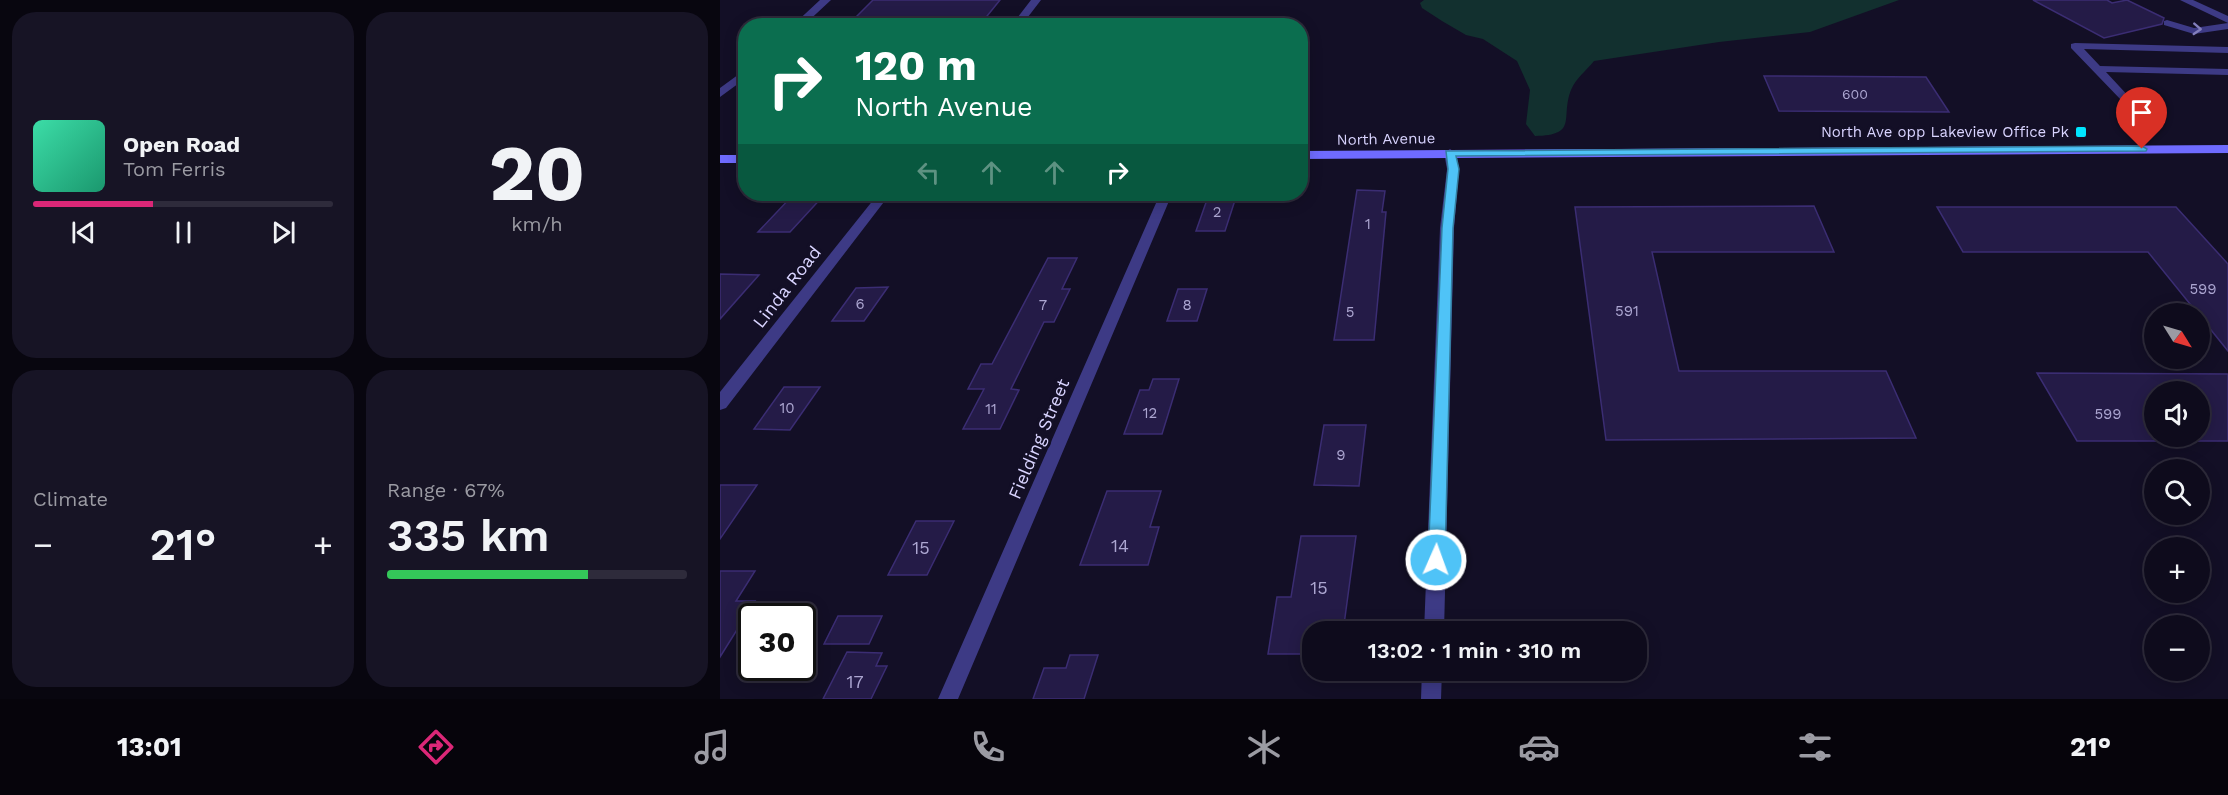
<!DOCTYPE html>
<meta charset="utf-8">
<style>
:root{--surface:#0e0b1c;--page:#171425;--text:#f1f3f6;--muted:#9b9ba3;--line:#2e2b3b;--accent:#db2777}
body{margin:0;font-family:"Work Sans",sans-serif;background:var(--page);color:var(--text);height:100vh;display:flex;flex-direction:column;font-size:22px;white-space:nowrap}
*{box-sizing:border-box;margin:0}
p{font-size:20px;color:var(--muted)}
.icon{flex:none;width:33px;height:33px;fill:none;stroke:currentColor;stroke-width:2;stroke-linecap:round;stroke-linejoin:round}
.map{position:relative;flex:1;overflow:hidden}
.sheet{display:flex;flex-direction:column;gap:12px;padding:12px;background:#08060f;width:720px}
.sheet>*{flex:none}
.top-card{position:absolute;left:18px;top:18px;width:570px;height:183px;border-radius:24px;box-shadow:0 3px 15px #0003,0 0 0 2px var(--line);background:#0b6e4f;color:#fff;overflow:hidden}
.needle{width:39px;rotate:127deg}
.buttons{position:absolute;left:1424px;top:303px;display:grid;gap:12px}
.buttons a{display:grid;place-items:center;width:66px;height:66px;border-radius:50%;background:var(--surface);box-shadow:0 3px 15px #0003,0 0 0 2px var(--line);font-size:30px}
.speed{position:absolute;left:18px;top:603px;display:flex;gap:12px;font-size:30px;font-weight:700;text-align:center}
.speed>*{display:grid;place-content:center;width:78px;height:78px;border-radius:50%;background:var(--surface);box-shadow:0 3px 15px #0003,0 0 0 2px var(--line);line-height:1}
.speed .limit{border:3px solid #111;border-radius:9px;background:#fff;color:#111}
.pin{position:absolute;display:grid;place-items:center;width:51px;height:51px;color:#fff;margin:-62px -26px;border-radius:50% 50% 50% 0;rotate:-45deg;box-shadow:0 0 6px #0007}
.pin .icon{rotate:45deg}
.me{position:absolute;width:66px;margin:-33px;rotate:2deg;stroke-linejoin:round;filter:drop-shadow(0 0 4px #0008)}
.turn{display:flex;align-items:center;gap:21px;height:126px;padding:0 18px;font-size:27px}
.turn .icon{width:78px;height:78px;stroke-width:2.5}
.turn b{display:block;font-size:42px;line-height:51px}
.lanes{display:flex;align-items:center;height:57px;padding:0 18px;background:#0003;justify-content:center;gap:30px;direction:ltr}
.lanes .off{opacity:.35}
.big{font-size:45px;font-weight:600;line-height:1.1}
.sheet .card{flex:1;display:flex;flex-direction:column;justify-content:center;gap:9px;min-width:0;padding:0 21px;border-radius:24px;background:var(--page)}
.sheet .dial{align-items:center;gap:0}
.dial b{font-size:78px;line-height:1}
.song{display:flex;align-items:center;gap:18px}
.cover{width:72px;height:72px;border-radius:9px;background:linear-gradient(135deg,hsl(160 70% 55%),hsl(160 70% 35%))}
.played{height:6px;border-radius:3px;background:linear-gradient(90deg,var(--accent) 40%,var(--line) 40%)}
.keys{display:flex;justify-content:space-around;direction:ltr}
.heat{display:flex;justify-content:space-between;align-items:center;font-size:33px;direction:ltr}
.charge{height:9px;border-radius:4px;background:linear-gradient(90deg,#34c759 67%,var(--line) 0)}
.sheet .tiles{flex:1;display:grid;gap:12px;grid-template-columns:repeat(2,1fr)}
.trip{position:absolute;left:582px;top:621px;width:345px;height:60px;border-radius:24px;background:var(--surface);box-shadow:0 3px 15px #0003,0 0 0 2px var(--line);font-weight:600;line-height:60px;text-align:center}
.dock{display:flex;height:96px;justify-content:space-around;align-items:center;background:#06040b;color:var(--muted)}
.dock .icon{width:42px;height:42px}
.dock .selected{color:var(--accent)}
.dock b{font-size:27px;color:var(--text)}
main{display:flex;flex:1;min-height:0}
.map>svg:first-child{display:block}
</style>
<main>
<section class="sheet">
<div class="tiles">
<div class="card">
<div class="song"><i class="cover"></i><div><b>Open Road</b><p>Tom Ferris</p></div></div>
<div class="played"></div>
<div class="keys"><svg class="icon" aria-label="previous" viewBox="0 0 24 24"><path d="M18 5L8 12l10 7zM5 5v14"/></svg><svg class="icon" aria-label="pause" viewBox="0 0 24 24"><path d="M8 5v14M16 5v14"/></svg><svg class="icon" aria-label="next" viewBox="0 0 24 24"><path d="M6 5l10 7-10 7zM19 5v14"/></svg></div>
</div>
<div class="card dial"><b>20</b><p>km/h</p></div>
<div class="card"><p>Climate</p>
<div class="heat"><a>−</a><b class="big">21°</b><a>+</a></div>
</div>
<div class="card"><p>Range · 67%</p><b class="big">335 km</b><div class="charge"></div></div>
</div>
</section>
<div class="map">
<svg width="1508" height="699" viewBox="0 0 1508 699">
<rect width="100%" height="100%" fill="#130f26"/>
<!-- green -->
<path fill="#12302f" d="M704,0h475l-89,32 -91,10 -125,19c-8,10 -18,17 -23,29 -11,28 8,45 -36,46l-9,-12 4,-34 -13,-29 -34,-22 -17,-4 -24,-14 -20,-13 -2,-5z"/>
<!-- building -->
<path fill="#241b47" stroke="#3b2d73" stroke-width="1.5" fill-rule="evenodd" d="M153,0h127l-21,26h-132z
M1313,0h74l5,3 15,-3 37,18 -2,6 -58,14z
M1044,76l162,1 23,35 -170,-1z
M637,190l28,1 -3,21h4l-12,128h-40z
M74,194h31l-35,38h-32z
M489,194h28l-12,37h-29z
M1094,206l20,46h-182l27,119h207l30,67 -310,2 -31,-233z
M1217,207h239l52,57v87l-80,-99h-185z
M328,258h29l-15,31h8l-16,33h-10l-33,67 8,1 -19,39h-37l21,-40h-16l13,-25h11z
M0,274l39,1 -39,44z
M168,287l-24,34h-32l24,-33z
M458,289h29l-10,32h-30z
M1317,373l191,1v67h-151zM1434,392h45v44h-45z
M433,379h26l-17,55h-38l16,-44h9z
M64,387h36l-30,43 -36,-1z
M604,425h42l-7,61 -45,-1z
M0,485h37l-37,54z
M387,491h54l-11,36h9l-11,38h-68z
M196,521h38l-27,54h-39z
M581,536h55l-13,96h-31v22h-44l9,-57h14z
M0,571h35l-19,30h19l-35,56z
M118,616h44l-13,28h-45z
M127,652l35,1 -6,13h11l-16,33h-48z
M350,655h28l-14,44h-51l11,-31h22z"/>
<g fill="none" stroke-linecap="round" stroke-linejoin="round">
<!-- lane -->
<path fill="#3d3a85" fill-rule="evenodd" d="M1460,0h13l35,16v7z
M1447,20l27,8 34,-5v6l-34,5 -30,-9v-4z
M1355,43l153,4v6l-144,-4 16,17 128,3v6l-122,-3 26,28 -5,3 -4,-1 -52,-54v-4z"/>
<!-- street -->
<path fill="#3d3a85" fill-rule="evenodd" d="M100,0h11l-28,26h-11z
M311,0h10l-20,26h-10z
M26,69v9l-26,19v-9z
M730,149l6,4 3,16 -5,59 -10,404h-20l16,-404 7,-59 -3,-16z
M158,194h12l-164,214 -6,2v-18z
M440,194h12l-214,505h-20z
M702,670h20l-1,29h-20z"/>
<!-- secondary -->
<path fill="#6f6bff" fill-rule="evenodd" d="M1508,145v8l-928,6v-8z
M0,155h26v8h-26z"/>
</g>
<!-- one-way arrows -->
<defs><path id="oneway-chevron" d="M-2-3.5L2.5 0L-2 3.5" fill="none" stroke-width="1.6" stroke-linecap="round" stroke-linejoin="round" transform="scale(1.5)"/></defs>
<use stroke="#837fbc" href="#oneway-chevron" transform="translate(1477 29) rotate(3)"/>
<!-- route -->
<path fill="#4fc3f7" stroke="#337fa1" stroke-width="1.5" d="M1422,146l5,3 -1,2 -690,5 3,13 -6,59 -8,332 -3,6 -6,2 -6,-2 -2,-6 14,-332 6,-59 -2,-18z"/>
<!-- markers -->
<rect fill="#00e5ff" stroke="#130f26" stroke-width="2" x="1355" y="126" width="12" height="12" rx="3"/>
<g text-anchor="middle" stroke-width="6" stroke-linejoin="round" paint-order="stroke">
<!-- far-number labels -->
<g font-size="14" fill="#aca6d1">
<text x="1135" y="99">600</text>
</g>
<!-- far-poi labels -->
<g font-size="15" fill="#d9d4ff" stroke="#130f26" text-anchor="end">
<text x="1349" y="137">North Ave opp Lakeview Office Pk</text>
</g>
<!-- far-street labels -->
<g font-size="15" fill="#d9d4ff" stroke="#130f26">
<text transform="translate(666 139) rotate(-1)" y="5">North Avenue</text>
</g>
<!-- number labels -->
<g font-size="15" fill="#aca6d1">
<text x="497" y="217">2</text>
<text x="648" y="229">1</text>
<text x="1483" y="294">599</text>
<text x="140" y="309">6</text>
<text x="323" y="310">7</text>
<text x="467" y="310">8</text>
<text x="907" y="316">591</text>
<text x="630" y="317">5</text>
<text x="67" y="413">10</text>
<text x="271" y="414">11</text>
<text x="430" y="418">12</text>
<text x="1388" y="419">599</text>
<text x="621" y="460">9</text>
</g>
<!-- street labels -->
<g font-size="18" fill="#d9d4ff" stroke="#130f26">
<text transform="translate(67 287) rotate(-52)" y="6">Linda Road</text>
<text transform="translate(319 439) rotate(-67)" y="6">Fielding Street</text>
</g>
<!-- near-number labels -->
<g font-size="18" fill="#aca6d1">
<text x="400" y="552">14</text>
<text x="201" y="554">15</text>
<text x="599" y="594">15</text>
<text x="135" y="688">17</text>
</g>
</g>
</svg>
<div class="buttons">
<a><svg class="needle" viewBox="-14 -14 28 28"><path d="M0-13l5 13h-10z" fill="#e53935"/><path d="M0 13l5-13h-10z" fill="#9b9ba3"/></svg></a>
<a><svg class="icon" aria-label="sound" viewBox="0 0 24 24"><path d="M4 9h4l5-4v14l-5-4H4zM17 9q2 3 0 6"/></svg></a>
<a><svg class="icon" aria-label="search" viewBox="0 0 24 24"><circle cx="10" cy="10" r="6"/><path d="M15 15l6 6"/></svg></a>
<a>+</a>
<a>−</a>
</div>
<div class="speed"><div class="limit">30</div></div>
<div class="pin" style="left:1422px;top:149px;background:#d93025"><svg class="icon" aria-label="arrive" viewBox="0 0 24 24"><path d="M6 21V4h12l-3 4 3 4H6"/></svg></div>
<svg class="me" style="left:716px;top:560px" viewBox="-20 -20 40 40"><circle r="17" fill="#4fc3f7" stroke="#fff" stroke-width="3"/><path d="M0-11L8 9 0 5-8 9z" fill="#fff"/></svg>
<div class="trip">13:02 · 1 min · 310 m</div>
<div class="top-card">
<div class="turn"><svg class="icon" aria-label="right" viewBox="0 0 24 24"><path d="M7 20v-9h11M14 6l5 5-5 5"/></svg><div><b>120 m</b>North Avenue</div></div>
<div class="lanes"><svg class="icon off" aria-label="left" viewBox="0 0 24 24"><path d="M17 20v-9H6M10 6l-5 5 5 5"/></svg><svg class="icon off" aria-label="ahead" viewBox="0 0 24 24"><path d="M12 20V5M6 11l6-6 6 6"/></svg><svg class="icon off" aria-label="ahead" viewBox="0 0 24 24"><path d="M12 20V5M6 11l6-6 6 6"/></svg><svg class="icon" aria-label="right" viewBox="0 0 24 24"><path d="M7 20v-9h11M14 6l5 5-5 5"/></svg></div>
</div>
</div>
</main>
<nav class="dock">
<b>13:01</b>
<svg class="icon selected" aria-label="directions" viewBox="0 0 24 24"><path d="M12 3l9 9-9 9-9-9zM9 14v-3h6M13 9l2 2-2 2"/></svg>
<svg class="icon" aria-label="music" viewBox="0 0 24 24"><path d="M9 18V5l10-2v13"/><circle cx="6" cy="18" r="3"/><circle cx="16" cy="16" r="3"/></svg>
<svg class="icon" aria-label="phone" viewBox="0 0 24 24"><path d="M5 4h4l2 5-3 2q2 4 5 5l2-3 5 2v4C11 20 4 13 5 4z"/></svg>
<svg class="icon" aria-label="climate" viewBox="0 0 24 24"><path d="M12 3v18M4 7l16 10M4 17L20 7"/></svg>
<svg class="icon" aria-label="car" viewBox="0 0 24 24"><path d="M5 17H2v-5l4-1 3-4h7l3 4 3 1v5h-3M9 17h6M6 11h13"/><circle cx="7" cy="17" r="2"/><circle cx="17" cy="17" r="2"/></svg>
<svg class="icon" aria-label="filters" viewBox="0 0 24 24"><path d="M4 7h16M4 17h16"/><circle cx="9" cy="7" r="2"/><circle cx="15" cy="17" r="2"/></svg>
<b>21°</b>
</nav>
